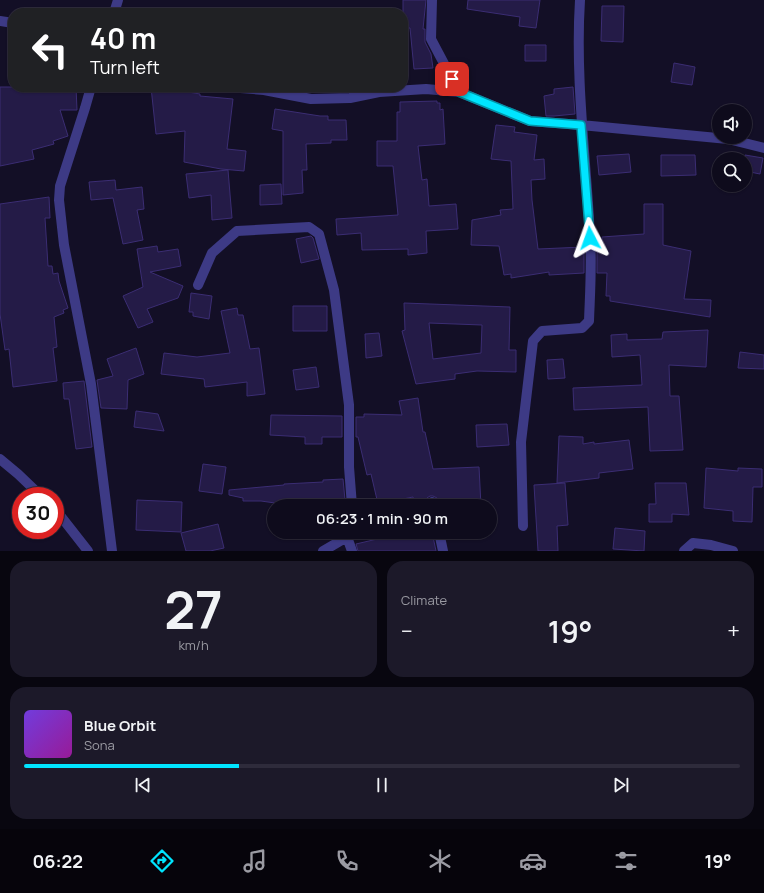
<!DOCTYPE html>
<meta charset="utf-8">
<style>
:root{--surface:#0e0b1c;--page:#1c1929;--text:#f1f3f6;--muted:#9b9ba3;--line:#2e2b3b;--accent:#00e5ff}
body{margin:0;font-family:Manrope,sans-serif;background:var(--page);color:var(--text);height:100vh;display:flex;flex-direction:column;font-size:15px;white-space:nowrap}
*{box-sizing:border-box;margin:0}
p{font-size:13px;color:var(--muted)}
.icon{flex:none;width:22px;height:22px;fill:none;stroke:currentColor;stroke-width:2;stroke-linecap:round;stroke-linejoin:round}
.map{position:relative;height:551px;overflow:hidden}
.side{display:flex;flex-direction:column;gap:10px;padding:10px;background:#08060f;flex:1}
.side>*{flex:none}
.hud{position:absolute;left:8px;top:8px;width:400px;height:84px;border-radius:16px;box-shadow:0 1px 3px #0004,0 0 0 1px var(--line);background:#202124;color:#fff;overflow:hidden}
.fabs{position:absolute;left:712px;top:104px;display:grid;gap:8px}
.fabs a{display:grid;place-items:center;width:40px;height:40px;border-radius:50%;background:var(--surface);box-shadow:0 1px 3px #0004,0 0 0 1px var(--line);font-size:20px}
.speed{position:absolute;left:12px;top:487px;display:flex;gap:8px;font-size:20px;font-weight:700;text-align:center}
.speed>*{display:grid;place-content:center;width:52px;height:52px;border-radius:50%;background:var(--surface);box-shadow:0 1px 3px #0004,0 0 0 1px var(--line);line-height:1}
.speed .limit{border:6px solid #d22;background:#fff;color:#111}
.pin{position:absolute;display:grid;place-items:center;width:34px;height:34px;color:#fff;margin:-17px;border-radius:8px;box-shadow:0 2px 6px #0006}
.me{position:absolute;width:44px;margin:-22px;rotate:356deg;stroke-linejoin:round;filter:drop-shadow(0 0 3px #0008)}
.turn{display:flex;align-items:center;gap:14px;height:84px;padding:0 16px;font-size:18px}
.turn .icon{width:52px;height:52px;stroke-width:2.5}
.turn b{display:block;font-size:28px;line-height:34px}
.big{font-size:30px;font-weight:600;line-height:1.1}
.side .card{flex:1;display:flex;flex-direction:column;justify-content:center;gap:6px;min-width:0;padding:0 14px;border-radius:16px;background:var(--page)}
.side .dial{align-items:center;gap:0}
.dial b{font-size:52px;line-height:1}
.song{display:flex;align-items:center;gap:12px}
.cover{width:48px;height:48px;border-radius:6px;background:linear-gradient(135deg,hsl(260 70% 55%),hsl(300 70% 35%))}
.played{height:4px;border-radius:2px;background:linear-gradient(90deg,var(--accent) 30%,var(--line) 30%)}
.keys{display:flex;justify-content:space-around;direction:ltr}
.heat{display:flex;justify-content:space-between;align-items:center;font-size:22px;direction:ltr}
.side .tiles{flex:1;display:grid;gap:10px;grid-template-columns:1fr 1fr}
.card:last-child{grid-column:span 2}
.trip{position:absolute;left:267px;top:499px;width:230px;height:40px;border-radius:20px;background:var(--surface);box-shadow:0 1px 3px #0004,0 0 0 1px var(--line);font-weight:600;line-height:40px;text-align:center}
.tabs{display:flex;height:64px;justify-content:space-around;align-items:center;background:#06040b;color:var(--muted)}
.tabs .icon{width:28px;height:28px}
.tabs .active{color:var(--accent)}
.tabs b{font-size:18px;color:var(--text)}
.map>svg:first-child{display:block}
</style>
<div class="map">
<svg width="764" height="551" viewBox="0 0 764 551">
<rect width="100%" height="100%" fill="#130f26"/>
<!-- building -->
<path fill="#241b47" stroke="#3b2d73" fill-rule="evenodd" d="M403,0h23l-3,29h2v13l6,12 2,14 -19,1 -4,-41h-7z
M468,0h72l-4,28 -17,-2 1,-9 -53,-8z
M602,6h22l-1,36 -22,-1z
M525,45h21v16h-21z
M674,63l21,4 -3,18 -21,-3z
M0,87h76l1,23h-17l8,26 -15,5 1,3 -22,6 2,9 -34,7z
M151,87h8l41,7v2l33,3 -6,50 19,2 -2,20 -23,-2 -37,-7 1,-31 -29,3z
M573,87l2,27 -21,2h-8l-2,-20 10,-2v-5z
M437,101v2h3v7l3,-1 2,35 -27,2 4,34 5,-1 2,27 27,-2 2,25 -32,2 1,22 -19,2v-6l-46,1 -1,-17 -24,2 -1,-16 62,-4 -5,-49h-16v-25h20v-29h3v-10z
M275,109l45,7h8v4h18l1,20h-16v3l-25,1 1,26h-5l1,23 -20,2v-64l-11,-2z
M496,125l19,2 -1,5 23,3 -3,25 10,-1 1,20 -14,1 1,20 6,49 46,-2v26l-35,2v-3l-38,6v-4l-7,1 -5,-29 -28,-1 1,-25 29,-5 -1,-5 13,-1 -2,-48 -20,-2z
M629,154l2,18 -32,3 -2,-19z
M661,155h34l1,20 -35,1z
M745,155l18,3 -3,16 -15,-3z
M228,170l4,48 -20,2 -1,-25 -22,3 -3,-24z
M115,180l1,10 26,-3 2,22 -7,1 6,30 -20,4 -10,-46 -22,2 -2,-18z
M281,184l1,20 -22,1v-20z
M49,197l1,21h-5l3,48h4l1,8 5,-1 1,8 9,27 -5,2 1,3 -10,4 3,30 -4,1 4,33 -44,6 -4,-38 -4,1 -5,-36v-110z
M644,204h19v41l28,6 -7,48 27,1 -1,17 -100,-16v-5h-4l1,-23h-10v-26h5v-10l42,-3z
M311,236l2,2 6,21 -18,4 -5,-24z
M157,246l1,6 20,-3 3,17 -31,6 33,14 -5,12 -31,11 6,13 -15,6 -15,-32 20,-9 -6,-38z
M191,293l21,3 -3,23 -16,-3v-4h-4z
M404,303l106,4 -1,43h7v22l-39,-1 -22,3v5l-39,5 -14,-53 3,-1zM429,323l53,2 -1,28 -48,6z
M293,306h34v25h-34z
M237,308l1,7h5l7,34 9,-1 6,46 -18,2v-14l-42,5 -1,-8 -43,-5 3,-21 33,4 33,-4 -9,-42z
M708,330l-2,37 -37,-2 1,31h9l4,54 -33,1 -2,-44 -74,3 -1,-22 69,-3 -2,-30 -28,2 -1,-22 16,-1v6l35,-1 1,-7z
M379,333l3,23 -16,2 -1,-24z
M136,348l8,26 -16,6 -1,29 -26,-1 -4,-28 16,-4 -6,-17z
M740,352l24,3v14l-26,-1z
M563,359l2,19 -17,1 -1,-19z
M316,367l3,20 -23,3 -3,-20z
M84,381l8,66 -16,2 -7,-50h-5l-1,-16z
M418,398l5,34h2l8,37 46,-2 2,39h-42l-2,-8 -4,-2h-3l-3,2 -1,3v5h-11l-2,-9 -35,7 -7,-30 -4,1 -9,-38h-2v-20h8v-3l38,1 -3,-14z
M136,411l22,3 6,17 -30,-4z
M271,415l71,1v21h-20v7h-17v-7l-35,-2z
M507,424l2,21 -32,2 -1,-22z
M559,436l24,1v7l11,-2v2l35,-4 4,29 -34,4v5l-42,5z
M203,464l23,3 -4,27 -23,-3z
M706,468l32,3v-3l24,1v18h-9l-1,35 -19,-1v-10l-29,-3z
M343,479l2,21h-63v4l-21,-3h-18v-3l-14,-3v-5l55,-5v-1l39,-2v-2z
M565,483l3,42 -11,1 1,25h-20l-4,-66z
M655,483h31l3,32 -17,-1v8h-23v-18h7z
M137,500l45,2 -1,30 -45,-2z
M218,524l6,24 -14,3h-24l-5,-18z
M615,528l30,3 -1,20 -31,-2z
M407,532h25l4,19h-78l-2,-7z"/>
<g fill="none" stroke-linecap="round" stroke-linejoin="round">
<!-- minor -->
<path stroke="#3d3a85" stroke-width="10" d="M432,0l-1,39 28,53
M114,13l4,-13
M0,21l13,2
M91,87l-6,21 -25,78 -1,14 5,45 27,139 21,167
M228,87l36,3 47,9 39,-1 29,-6 47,-3 33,3 71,29 51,4 147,14 36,9
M198,285l14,-32 25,-22 72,-4 10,7 15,56 15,115v62l3,39
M0,459l18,15 23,22
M432,502l1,4
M55,510l4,4 29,37
M523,526l-2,-84 12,-101 9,-10 40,-3 7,-7c1,-28 3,-56 1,-85 -4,-78 -15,-157 -10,-236
M439,532l4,19
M347,537l5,14
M323,551l24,-14 2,-5
M684,551l9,-8 18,2 22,6"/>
</g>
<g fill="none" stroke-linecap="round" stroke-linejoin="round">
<defs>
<path id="route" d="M452,79l7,13 71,29 51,4 9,113"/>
</defs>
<!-- route casing -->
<use href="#route" stroke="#0095a6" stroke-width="10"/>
<!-- route -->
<use href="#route" stroke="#00e5ff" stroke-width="7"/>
</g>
</svg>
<div class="fabs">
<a><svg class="icon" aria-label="sound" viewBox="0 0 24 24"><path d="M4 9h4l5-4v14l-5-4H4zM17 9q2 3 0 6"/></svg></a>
<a><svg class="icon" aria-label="search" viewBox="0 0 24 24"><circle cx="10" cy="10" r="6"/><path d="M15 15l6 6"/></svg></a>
</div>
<div class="speed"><div class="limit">30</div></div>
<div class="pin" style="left:452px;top:79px;background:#d93025"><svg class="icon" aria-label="arrive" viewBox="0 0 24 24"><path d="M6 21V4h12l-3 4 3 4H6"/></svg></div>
<svg class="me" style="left:590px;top:238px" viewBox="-20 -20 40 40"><path d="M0-17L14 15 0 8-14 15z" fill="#00e5ff" stroke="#fff" stroke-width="4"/></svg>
<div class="trip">06:23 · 1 min · 90 m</div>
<div class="hud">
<div class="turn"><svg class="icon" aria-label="left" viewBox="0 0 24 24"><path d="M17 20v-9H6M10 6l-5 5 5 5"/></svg><div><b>40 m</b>Turn left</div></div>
</div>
</div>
<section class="side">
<div class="tiles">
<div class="card dial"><b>27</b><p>km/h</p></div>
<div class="card"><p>Climate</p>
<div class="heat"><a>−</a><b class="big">19°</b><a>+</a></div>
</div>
<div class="card">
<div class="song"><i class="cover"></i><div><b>Blue Orbit</b><p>Sona</p></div></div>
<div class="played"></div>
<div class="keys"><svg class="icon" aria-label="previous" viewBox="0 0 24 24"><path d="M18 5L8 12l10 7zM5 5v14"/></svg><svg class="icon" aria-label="pause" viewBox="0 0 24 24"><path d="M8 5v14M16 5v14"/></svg><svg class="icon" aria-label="next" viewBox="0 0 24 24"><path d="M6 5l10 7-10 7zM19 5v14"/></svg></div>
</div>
</div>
</section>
<nav class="tabs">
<b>06:22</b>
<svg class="icon active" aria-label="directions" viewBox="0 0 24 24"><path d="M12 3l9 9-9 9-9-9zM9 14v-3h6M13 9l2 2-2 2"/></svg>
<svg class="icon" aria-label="music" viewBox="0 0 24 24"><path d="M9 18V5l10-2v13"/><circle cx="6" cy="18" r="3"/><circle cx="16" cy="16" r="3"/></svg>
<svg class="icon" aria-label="phone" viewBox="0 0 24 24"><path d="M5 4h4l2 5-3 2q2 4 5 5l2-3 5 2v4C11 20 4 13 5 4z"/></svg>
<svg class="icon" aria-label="climate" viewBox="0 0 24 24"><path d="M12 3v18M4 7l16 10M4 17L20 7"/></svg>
<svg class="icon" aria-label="car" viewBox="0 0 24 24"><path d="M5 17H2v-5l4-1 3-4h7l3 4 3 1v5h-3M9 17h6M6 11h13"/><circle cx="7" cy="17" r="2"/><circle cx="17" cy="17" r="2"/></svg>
<svg class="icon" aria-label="filters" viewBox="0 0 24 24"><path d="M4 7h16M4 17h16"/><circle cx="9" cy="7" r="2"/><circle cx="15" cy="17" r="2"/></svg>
<b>19°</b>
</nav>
